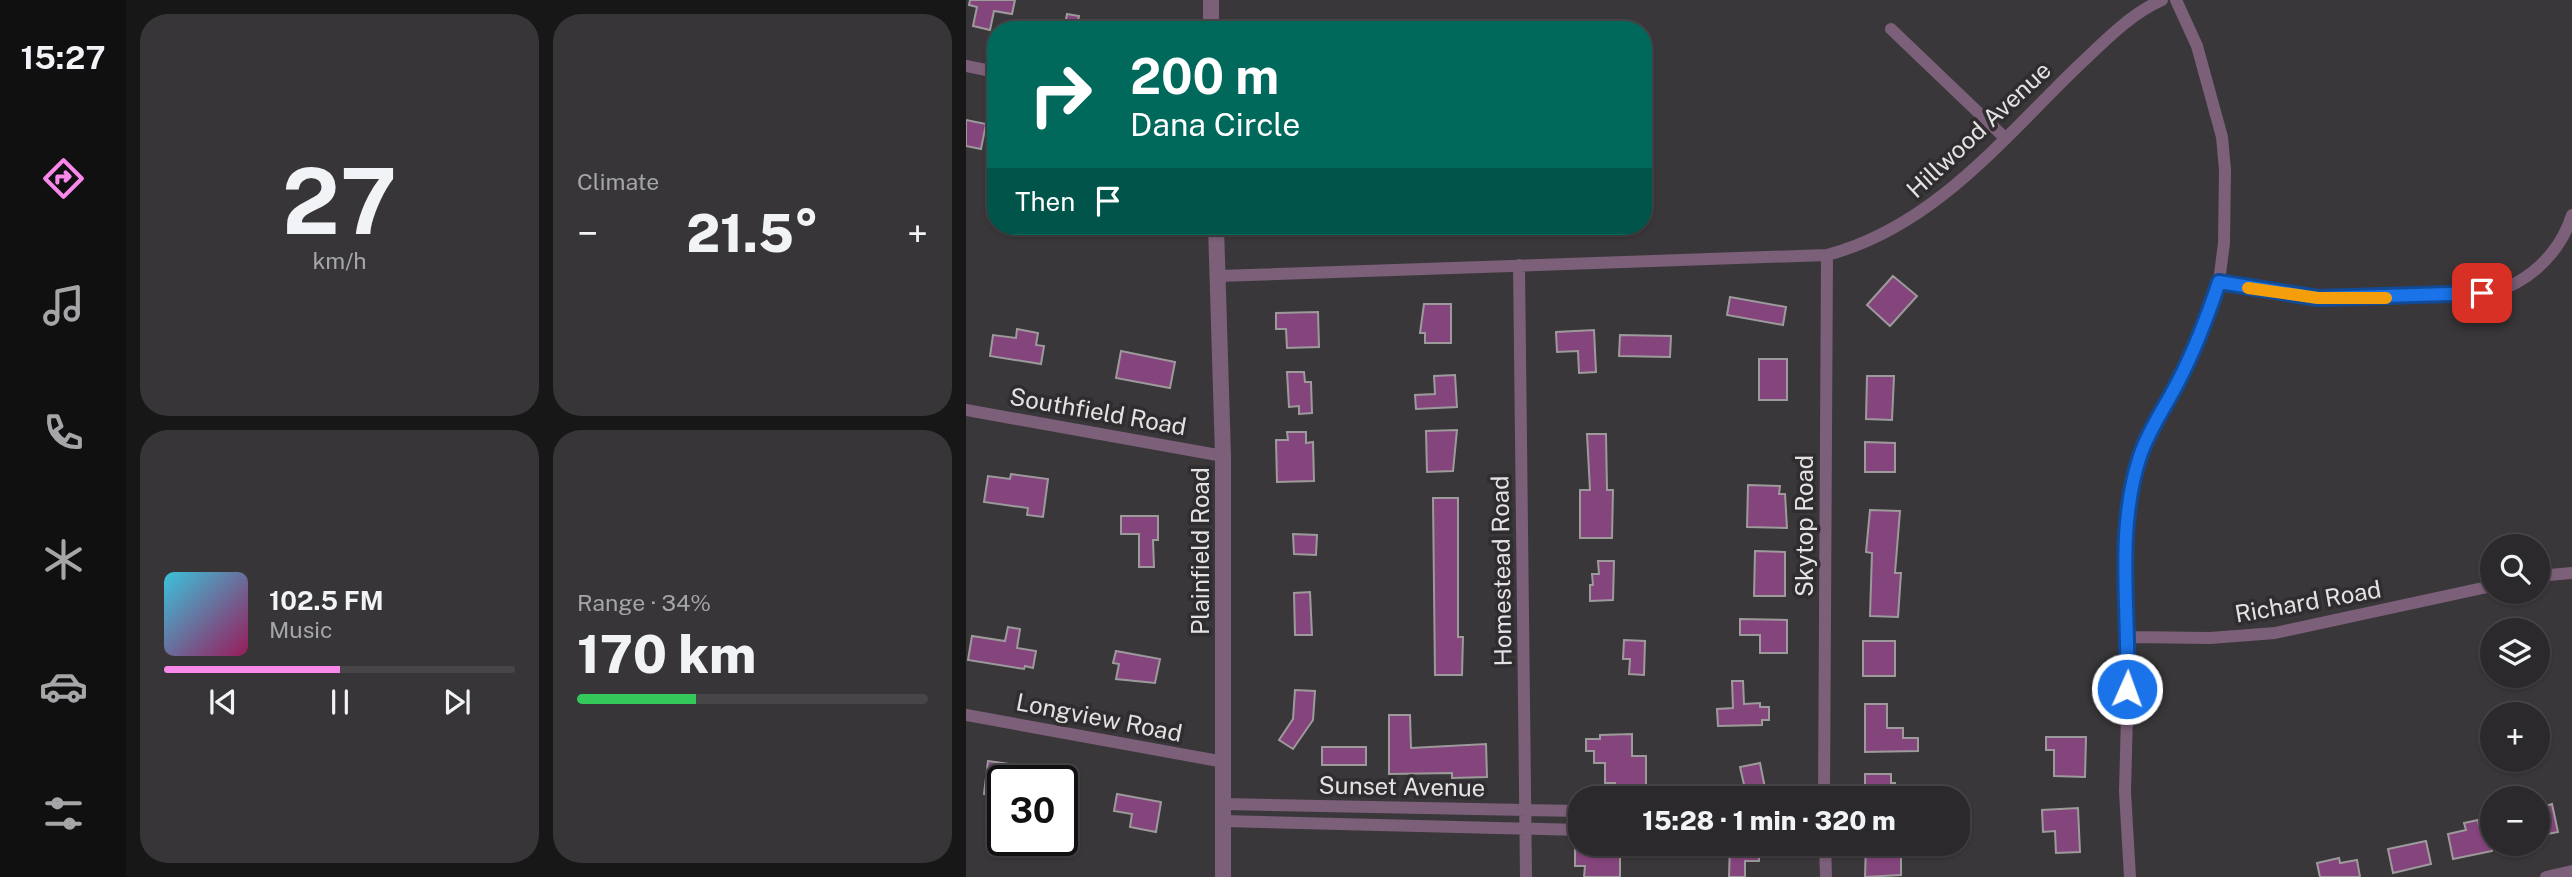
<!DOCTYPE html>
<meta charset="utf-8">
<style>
:root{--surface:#2b292b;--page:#373537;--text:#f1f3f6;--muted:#a6a6a9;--line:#474547;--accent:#f888ea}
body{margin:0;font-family:"Public Sans",sans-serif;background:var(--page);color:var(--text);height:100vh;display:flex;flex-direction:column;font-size:26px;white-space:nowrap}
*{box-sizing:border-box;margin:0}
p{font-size:23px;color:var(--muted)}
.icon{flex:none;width:38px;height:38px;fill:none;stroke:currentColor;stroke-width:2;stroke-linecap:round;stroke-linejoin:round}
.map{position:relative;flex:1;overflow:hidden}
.drawer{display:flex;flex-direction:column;gap:14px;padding:14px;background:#181718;width:840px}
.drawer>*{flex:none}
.top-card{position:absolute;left:21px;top:21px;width:665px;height:214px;border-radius:28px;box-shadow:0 2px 5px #0004,0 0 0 2px var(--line);background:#00695c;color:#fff;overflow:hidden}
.controls{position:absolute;left:1514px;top:534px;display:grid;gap:14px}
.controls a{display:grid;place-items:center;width:70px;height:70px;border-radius:50%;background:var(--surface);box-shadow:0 2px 5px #0004,0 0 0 2px var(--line);font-size:35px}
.speed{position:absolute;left:21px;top:765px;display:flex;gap:14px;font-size:35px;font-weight:700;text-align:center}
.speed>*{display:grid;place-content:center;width:91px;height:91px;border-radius:50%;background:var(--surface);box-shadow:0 2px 5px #0004,0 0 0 2px var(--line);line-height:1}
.speed .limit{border:4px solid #111;border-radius:10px;background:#fff;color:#111}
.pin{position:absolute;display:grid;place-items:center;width:60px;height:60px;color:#fff;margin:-30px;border-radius:14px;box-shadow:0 4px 10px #0006}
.me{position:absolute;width:77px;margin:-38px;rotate:2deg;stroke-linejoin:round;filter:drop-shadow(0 0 5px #0008)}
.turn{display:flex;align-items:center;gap:24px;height:147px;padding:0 28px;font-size:32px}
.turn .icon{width:91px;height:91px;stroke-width:2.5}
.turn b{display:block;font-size:49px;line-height:60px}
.then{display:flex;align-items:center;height:66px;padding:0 28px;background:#0003;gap:14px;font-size:26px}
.big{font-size:52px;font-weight:800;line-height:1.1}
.drawer .widget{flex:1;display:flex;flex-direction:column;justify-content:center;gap:10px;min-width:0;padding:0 24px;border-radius:28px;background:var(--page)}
.drawer .dial{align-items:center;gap:0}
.dial b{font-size:91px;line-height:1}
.song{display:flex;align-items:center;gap:21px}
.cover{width:84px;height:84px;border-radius:10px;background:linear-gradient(135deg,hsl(190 70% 55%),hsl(330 70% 35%))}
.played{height:7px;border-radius:4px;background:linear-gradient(90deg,var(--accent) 50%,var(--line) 50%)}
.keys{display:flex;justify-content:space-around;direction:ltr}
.heat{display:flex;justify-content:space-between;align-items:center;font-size:38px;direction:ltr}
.charge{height:10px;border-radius:5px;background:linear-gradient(90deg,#34c759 34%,var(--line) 0)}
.drawer .tiles{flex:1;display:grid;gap:14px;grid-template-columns:repeat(2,1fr)}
.trip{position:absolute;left:602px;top:786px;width:402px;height:70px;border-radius:28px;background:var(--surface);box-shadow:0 2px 5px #0004,0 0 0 2px var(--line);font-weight:800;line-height:70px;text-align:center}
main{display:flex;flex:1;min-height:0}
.dock{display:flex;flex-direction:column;width:126px;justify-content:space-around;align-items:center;background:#111011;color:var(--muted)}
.dock .icon{width:49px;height:49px}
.dock .active{color:var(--accent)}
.dock b{font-size:32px;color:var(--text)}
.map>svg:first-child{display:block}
</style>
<main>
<nav class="dock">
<b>15:27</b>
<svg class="icon active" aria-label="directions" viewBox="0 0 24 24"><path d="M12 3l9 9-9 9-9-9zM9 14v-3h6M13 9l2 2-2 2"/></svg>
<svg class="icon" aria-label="music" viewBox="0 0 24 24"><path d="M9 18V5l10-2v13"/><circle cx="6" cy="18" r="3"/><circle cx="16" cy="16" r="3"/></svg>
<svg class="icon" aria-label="phone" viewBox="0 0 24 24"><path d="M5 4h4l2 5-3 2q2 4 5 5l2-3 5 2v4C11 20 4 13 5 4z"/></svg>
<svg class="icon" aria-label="climate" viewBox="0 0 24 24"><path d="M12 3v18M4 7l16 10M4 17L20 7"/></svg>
<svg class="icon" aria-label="car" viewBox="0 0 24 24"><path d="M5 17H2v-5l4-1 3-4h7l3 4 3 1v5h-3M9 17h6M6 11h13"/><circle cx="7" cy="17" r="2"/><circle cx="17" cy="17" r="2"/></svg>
<svg class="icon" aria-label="filters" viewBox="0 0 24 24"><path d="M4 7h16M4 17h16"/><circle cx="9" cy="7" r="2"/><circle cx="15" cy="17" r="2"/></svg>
</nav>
<section class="drawer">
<div class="tiles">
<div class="widget dial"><b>27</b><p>km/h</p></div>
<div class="widget"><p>Climate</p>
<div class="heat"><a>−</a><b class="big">21.5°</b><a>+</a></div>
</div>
<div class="widget">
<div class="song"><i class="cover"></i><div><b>102.5 FM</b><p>Music</p></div></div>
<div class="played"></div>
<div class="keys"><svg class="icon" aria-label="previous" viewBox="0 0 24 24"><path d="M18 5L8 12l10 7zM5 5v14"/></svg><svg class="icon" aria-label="pause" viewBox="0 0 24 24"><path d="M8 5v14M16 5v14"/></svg><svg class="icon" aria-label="next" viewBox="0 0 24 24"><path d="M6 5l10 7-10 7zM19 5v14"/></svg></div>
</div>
<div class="widget"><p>Range · 34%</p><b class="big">170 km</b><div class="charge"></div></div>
</div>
</section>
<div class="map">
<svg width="1606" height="877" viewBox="0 0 1606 877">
<rect width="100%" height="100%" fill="#393739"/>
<!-- building -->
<path fill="#84447c" stroke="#9d9a9c" stroke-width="2" d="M4,0h45l-3,14 -18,-3 -4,19 -17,-4 4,-19 -8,-2z
M101,14l12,2 -3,14h-12z
M0,120l20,4 -5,25 -15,-3z
M927,276l24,20 -27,30 -23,-21z
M764,297l56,10 -3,18 -56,-10z
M458,304h27v39h-26v-10h-5z
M352,312l1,35 -32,1 -1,-19h-10v-16z
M51,329l21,4 -2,12 8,1 -3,18 -51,-8 3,-21 23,3z
M628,330l2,42 -17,1 -1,-22 -21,1 -1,-20z
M654,335l51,1 -1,21 -51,-1z
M155,351l54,11 -5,26 -54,-10z
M793,359h28v41h-28z
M321,372h17l1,10h6l1,31 -13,1v-8l-10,1z
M489,375l2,32 -41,2 -1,-14 20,-1 -1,-18z
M901,376h27l-2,44 -26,-1z
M491,430l-4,41 -26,1 -1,-41z
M321,432h19v11l7,-1 1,39 -37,1 -1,-42h12z
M621,434h19l1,56h6l-1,48h-32v-48h10z
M899,442l30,1v29h-30z
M45,474l37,5 -5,38 -16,-2 1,-7 -44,-6 4,-26 22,3z
M782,485l32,1 -1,8h6l2,34 -40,-1z
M467,498h25v139h5l-1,38h-27z
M904,510l30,1 -5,62h6l-3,44 -28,-1 2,-63 -6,-1z
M155,516h37v24h-5l1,27h-15v-33h-18z
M327,534l24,1 -1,20 -22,-1z
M789,551l30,1v44h-31z
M632,561h16l-1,39 -23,1v-16h3l-1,-11h7z
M344,592l2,43h-17l-1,-42z
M774,619l47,1v33h-27v-18h-20z
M42,627l12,2 -3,19 19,3 -3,17 -8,-2 -1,3 -56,-9 4,-24 33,5z
M658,640l21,1 -1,34 -15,-1 1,-15h-7z
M897,641h32v35h-32z
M150,651l44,8 -5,24 -39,-4 3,-15 -6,-1z
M766,681h11l1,23 16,-1v4h9v13h-7v5l-44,1 -1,-17 16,-1z
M329,690l20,1 -2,29 -20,29 -14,-9 14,-21z
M899,704h22v24h16v10h15v13l-53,1z
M423,715h21l1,33 75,-4 1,33 -35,1v-5l-63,1z
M666,734v22h14v30h-14v12h-16l-1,-15h-10v-20h-11v-12h-8v-12h14v-4z
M1080,737h40l-1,40 -31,-1v-26h-8z
M356,747h44v18h-44z
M22,761l22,3 -1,6 25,3v7h-31v39l-17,-2 3,-22 -5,-1z
M794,763l7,35h-20l-7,-31z
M899,774h26v9h4v15h-30z
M151,794l44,8 -5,30 -26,-5 2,-13 -18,-3z
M1586,804l6,28 -20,4v-28z
M1112,808l2,44 -24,1 -1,-22 -12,1 -1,-22z
M1512,820l1,5 13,-3v29l-39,8 -5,-25 18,-4 -2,-7z
M1460,841l5,23 -38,9 -5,-24z
M764,844h29v17h-14v16h-16z
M900,844h26v10h9v21l-36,2z
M609,849l45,1v27h-36l1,-11h-10z
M1373,858l1,5 17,-3 3,17h-40l-3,-14z"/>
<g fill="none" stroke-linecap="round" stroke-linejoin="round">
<!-- minor -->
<path stroke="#7c5f78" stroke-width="12" d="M925,29l114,109
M0,66l30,6
M553,265l7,612
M252,276l609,-21c105,-28 173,-113 248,-186 27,-25 53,-54 87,-69
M1253,282c75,16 147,18 224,14 24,-2 51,-1 73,-13 27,-15 47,-39 56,-68
M0,410l257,46
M1572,576l34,-3
M1163,637l81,1 65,-5 217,-47
M0,715l258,47
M858,798l3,-543
M258,804l356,7
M258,821l356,9
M708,844h9
M859,844l1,33
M1164,877l-5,-85 4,-155 -5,-27 7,-116 18,-61 30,-54 28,-63 12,-34 5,-39 1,-73 -3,-33 -25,-91 -21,-46
M1580,877l26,-6"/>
<!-- tertiary -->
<path stroke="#7c5f78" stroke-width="16" d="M245,0v30
M250,226l7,230v421"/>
</g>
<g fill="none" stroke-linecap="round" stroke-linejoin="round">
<defs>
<path id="route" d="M1161,689c3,-77 -12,-157 13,-233 9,-27 26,-50 39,-76 16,-31 29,-65 40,-98l99,16 164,-5"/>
</defs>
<!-- route casing -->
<use href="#route" stroke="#114b97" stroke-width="18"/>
<!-- route -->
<use href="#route" stroke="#1a73e8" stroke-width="12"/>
<!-- slow -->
<path stroke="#f59e0b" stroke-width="12" d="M1282,288l70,10h68"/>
</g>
<g text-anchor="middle" stroke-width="7" stroke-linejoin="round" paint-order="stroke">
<!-- street labels -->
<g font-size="24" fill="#e4e2e3" stroke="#2f2d2f">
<text transform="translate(1013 130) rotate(-43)" y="8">Hillwood Avenue</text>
<text transform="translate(132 412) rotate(10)" y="8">Southfield Road</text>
<text transform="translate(839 526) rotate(-90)" y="8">Skytop Road</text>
<text transform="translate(235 551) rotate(-90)" y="8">Plainfield Road</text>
<text transform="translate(536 571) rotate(-91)" y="8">Homestead Road</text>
<text transform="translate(1342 602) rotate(-10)" y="8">Richard Road</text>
<text transform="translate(133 718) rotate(11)" y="8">Longview Road</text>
<text transform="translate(436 787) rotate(1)" y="8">Sunset Avenue</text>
</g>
</g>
</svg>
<div class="controls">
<a><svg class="icon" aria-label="search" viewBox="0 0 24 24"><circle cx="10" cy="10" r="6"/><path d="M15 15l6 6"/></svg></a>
<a><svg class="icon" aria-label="layers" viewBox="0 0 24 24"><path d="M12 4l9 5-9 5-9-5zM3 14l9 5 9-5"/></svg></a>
<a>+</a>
<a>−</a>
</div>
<div class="speed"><div class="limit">30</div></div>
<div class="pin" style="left:1516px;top:293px;background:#d93025"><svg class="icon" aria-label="arrive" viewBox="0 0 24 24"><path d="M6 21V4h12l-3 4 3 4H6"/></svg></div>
<svg class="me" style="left:1161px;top:689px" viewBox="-20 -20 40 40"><circle r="17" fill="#1a73e8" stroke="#fff" stroke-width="3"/><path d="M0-11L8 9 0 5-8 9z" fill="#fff"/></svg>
<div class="trip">15:28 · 1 min · 320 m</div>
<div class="top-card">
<div class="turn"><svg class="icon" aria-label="right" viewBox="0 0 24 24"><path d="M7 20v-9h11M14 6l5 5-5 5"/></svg><div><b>200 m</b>Dana Circle</div></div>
<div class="then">Then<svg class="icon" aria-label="arrive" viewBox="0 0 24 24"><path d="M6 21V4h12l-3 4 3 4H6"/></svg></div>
</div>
</div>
</main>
